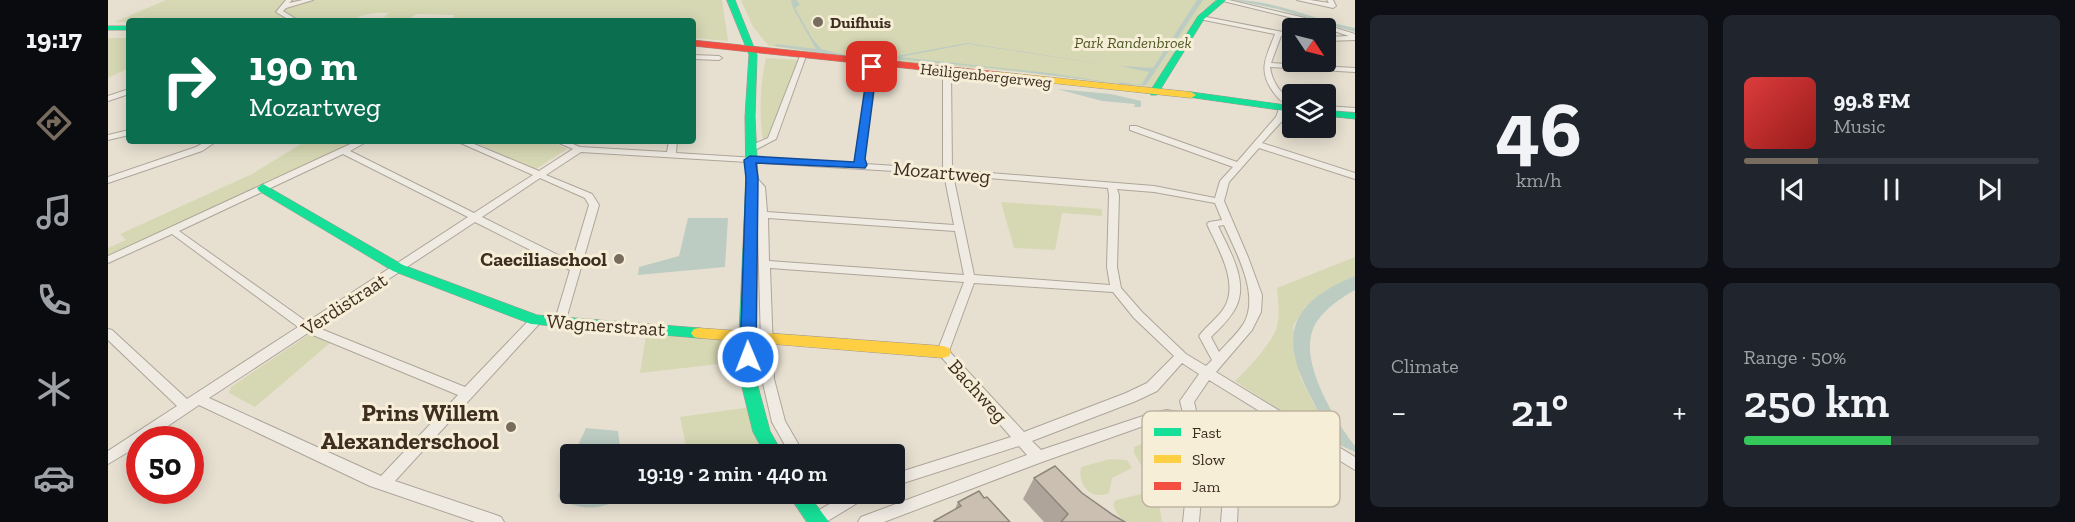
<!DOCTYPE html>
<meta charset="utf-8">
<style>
:root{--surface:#171b24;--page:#20242c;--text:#f1f3f6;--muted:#9ea1a6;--line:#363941;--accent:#786c5e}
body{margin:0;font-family:"Zilla Slab",serif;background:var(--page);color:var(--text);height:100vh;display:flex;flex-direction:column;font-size:22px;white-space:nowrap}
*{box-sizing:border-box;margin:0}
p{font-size:20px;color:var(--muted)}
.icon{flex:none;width:33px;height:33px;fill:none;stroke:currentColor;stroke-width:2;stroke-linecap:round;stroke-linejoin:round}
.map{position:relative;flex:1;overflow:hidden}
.panel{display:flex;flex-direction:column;gap:15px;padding:15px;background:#0d0f14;width:720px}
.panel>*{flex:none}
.hud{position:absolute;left:18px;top:18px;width:570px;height:126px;border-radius:6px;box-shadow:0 3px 15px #0003;background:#0b6e4f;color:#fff;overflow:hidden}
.needle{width:39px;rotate:125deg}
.tools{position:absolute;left:1174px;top:18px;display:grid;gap:12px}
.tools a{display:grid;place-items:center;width:54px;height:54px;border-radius:6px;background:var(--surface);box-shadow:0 3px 15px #0003;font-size:30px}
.speed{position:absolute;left:18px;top:426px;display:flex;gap:12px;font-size:30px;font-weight:700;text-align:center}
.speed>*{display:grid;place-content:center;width:78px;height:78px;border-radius:50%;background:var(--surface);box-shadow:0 3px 15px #0003;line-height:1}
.speed .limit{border:9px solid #d22;background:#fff;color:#111}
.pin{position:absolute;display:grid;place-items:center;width:51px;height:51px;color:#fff;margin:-26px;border-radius:12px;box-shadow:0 3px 9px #0006}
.me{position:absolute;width:66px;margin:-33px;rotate:359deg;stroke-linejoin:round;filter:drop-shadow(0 0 4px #0008)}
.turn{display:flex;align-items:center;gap:21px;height:126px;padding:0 24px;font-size:27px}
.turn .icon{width:78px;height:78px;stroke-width:2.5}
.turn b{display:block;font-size:42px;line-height:51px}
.big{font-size:45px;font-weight:600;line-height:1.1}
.panel .widget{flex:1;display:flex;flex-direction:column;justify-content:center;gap:9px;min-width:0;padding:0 21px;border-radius:9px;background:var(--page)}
.panel .dial{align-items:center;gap:0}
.dial b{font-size:78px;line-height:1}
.song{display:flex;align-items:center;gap:18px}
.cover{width:72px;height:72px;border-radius:9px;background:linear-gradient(135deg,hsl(0 70% 55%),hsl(0 70% 35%))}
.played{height:6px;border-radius:3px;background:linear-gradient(90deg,var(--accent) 25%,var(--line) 25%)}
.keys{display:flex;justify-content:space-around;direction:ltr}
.heat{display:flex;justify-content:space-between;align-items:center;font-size:33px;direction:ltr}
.charge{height:9px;border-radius:4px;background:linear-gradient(90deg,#34c759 50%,var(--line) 0)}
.panel .tiles{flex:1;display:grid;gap:15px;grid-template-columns:repeat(2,1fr)}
.trip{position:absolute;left:452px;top:444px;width:345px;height:60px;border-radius:6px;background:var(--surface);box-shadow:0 3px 15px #0003;font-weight:600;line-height:60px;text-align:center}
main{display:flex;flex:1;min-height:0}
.menu{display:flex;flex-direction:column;width:108px;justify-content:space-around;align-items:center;background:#090b0e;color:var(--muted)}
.menu .icon{width:42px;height:42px}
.menu .selected{color:var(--accent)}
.menu b{font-size:27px;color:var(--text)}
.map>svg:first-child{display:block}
</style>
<main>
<nav class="menu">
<b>19:17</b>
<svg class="icon selected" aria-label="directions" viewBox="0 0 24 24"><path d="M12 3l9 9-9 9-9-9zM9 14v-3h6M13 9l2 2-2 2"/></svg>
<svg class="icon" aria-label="music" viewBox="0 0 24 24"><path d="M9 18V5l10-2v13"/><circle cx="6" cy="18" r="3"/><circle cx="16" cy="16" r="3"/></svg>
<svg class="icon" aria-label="phone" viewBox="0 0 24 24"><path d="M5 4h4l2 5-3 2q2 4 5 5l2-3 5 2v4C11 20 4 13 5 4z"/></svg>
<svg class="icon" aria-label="climate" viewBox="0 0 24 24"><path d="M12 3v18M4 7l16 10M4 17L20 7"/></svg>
<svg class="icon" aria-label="car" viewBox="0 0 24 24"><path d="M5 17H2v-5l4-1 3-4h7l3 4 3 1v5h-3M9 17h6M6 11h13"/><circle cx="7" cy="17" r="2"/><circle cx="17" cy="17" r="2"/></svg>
</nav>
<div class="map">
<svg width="1247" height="522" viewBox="0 0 1247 522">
<rect width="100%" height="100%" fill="#e7e0d1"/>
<!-- green -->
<path fill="#d6d7b3" d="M58,0h556l6,41 -35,-3v-17h-244l6,-6 -39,-1 -6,5 17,1 -32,1 2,-2 -13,-2 5,-4c-13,-1 -27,1 -39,8l-235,1z
M633,0h474l1,1 -16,11 -26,40 -18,35h-10l-126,-15 -155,-13 -96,-13 -16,-19z
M0,38h21v30l-21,10z
M658,58l33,2 -30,80 -6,1c-4,-29 -3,-54 3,-83z
M198,141h54l-252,116v-9l18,-8 -6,-6 132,-60z
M363,141h78l18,8 -31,20z
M893,202l101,7v7l-40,-3 -7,37 -41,-2z
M1247,257v19l-11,5 -39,26 -12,19 7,51 33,64 -32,-17 -66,-43c13,-12 37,-38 42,-54 3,-13 1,-26 0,-39z
M539,330l94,7 4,24 -105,12z
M205,334l17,9 -75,64 -26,-14 2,-6 77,-52z
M643,407l14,42 -16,5h-61l-8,-37z
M1046,443l12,5c6,13 3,33 -4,45l-7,-3 -21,-37v-6l7,-3z
M1002,459l17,1 5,8 -20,10 -3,15c-17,8 -32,-8 -28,-26z
M1033,494c18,2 19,13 21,28h-37l-8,-8 -4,-10 3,-4z"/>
<!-- water -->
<path fill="#bcccc2" d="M683,0h6l3,5 -5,3 17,30 9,11 41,10h18l87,-16 142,22 -141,-21 -68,13 149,16 71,11 -128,-16 -84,-8 -43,-1 -90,-13 1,-2 40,5 -23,-41z
M1089,0h6l-57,85h-19l15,-1 7,-12 -29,-6 33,2z
M1125,0c43,0 81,20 122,28v4l-77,-23z
M949,89l54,5 30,7v6h-7l1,-3 -33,-3z
M580,218h40l-3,49 -87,8 1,-8 40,-11z
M1247,276v14c-16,9 -37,23 -43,42 -11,33 23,89 43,114v6c-6,-3 -15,-6 -20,-11 -8,-6 -17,-30 -22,-40 -34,-62 -27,-97 42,-125z
M478,428l32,3 3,23h-47z
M462,464v30h52c-16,18 -41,16 -61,6l-3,-4z"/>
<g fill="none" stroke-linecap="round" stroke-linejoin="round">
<!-- stream -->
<path stroke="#bcccc2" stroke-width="1.5" d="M1011,83l11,1"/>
<defs>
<path id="street" d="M178,0h6l-3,3 14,-3h10l-27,8 -3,3 16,10h-8l-15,-9z
M1111,0h10l72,17 54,17v6l-29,1v-4l23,-1 -52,-17z
M1189,0h13l19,3 -2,-3h6l3,6 -3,2z
M1093,16l92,18v4l-12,-2 -10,27 84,5v4l-85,-5c2,15 11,27 23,35v5c-8,-2 -14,-7 -19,-14 -17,-23 -8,-35 1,-59l-76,-15 -1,-1z
M695,54l3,2 -30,83 -23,12h-6v-4l21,-9 32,-82z
M585,55l26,1 3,2 -3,2 -26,-1z
M765,62l3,2 -13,95 2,5 78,5v-98l4,-2 4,2 1,99 202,16 61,12 5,-17 13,-14 -103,-37v-4h6l101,36 39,-45 4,-11h6l1,2 -4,12 -21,23 93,30v6l-96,-31 -30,34 -5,19 24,56 14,38 -1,17 -9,18 -36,42 139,85v13l-146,-90 -15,22 11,45 -6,75h-16l8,-75 -5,-22 -19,-5 -15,3 -110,39 -158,60h-26l3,-5 166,-62 -8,-9 -125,40v-12l117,-37 -74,-85 27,-70 -194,-14 4,111 11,42 19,33h-14l-18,-32 -10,-43 -5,-183 -1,-8 -9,-10 2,-2h6l10,11 2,25 187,13 -10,-51 -363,-22 -35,23 46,19 7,11 -34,118h-8l-2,-3 15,-50 -95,-48 -159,105 149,60 67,-70h8l2,3 -2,3 -145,158 101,34 5,2 3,5h-29l-105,-36 -171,-81 -52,35h-7v5l-32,19v-13l69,-45 -69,-66v-11l4,1 75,69 111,-72 -126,-93 -64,29v-7l249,-115h11l-18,10 124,62 59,-38 -77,-34h11l72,30 34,-22 -19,-8h12l14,6 87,5 2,-11h8l-1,12 180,11 -1,-5 15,-95zM235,154l125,63 -161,105 -128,-91zM845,175l155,13 1,7 -2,72 3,18 -136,-10zM432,178l45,20 4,7 -17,57 -90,-45zM1009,189l37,3 61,11 7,17 -13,2 -2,2c10,23 33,59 17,84 -7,11 -18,18 -25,28l13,24 -6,6 -20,-12 -44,-42 -21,-24 -4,-21 2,-72zM660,218l187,13 9,44 -195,-14zM1116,225c12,27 36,70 20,98 -6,10 -17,20 -25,29l-8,-15c9,-9 19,-18 25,-30 13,-26 -7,-57 -18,-81zM866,283l139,9 21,26 40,38 -27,27 -21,10 -102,39 -75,-81zM200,333l150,62 -77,81 -172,-78zM1074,363l17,11 -19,27 3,12 -16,-3 -15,3 -111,37 -9,-9 104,-40 21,-10z
M21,89v5l-21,7v-5z
M1218,106l29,2v4l-29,-2z
M21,130v5l-21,5v-5z
M99,141h10l-15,10 -94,32v-6l88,-30z
M1125,455l5,2 2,4 -3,61h-16l5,-61 2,-4z
M739,494h19l-2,5 -38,23h-15l-2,-3 3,-5z"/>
<path id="fast" d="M619,0h8l22,55 -2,62 3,61 -3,157 1,44 14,52 13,23h-18l-12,-22 -13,-53 -1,-44 7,-157 -1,-61 4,-62z
M1109,0h9l-22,19 -47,76h-6l-2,-2 49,-77z
M0,26h21v4h-21z
M1083,92l102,14v6l-105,-15v-4z
M1218,110l29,3v6l-29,-3z
M155,184l140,81 134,50 162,13 5,1 3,4 -3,4 -5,1 -168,-14 -138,-53 -134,-80 -2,-3z
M680,494h20l21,28h-22z"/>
<path id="slow" d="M891,72l192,20 5,3 -5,3 -195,-21 -2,-2z
M591,328l244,18 6,2 2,4 -2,4 -6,2 -244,-20 -5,-1 -3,-4 3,-4z"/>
<path id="jam" d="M585,40l306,32 5,3 -5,3 -306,-32z"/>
</defs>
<!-- street casing -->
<use href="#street" stroke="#ada599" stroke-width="2"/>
<!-- fast casing -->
<use href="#fast" stroke="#9c958a" stroke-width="1"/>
<!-- slow casing -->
<use href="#slow" stroke="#9c958a" stroke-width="1"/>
<!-- jam casing -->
<use href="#jam" stroke="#9c958a" stroke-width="1"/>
<!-- street -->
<use href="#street" fill="#efebe3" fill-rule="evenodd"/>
<!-- fast -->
<use href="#fast" fill="#16e098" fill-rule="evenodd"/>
<!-- slow -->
<use href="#slow" fill="#ffcf43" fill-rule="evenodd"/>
<!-- jam -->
<use href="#jam" fill="#f24e42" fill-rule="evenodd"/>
</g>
<!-- wall -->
<path fill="#afa499" d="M926,478l48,15 31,22 12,7h-81l-21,-23z
M876,498l26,24h-77l1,-1 21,-12 3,-7z"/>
<!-- building -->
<path fill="#cbbfb2" stroke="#8e867d" stroke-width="1.5" d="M947,466l27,27 31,22 12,7h-64l7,-8 -34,-36z
M871,491l5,7 3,-1 23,25h-75l-1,-1 27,-15 -3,-4z"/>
<!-- route -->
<path fill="#1a73e8" stroke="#114b97" stroke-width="1.5" d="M764,64l5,3 -12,92 2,6 -2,3 -109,-5 2,15 -2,179 -3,4h-11l-2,-4 6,-179 -2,-18 6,-4 104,6 14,-95z"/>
<!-- markers -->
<g fill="#786c5e" stroke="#f7eed8" stroke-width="2">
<circle cx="710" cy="22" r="6"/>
<circle cx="511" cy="259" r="6"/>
<circle cx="403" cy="427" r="6"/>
</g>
<g text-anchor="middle" stroke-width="6" stroke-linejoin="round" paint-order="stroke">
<!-- far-poi labels -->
<g font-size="16" font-weight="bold" fill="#3d2e20" stroke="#f7eed8" text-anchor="start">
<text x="722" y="28">Duifhuis</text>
</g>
<!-- far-park labels -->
<g font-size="16" font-style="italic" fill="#4d5a26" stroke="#f7eed8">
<text x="1025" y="48">Park Randenbroek</text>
</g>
<!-- far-street labels -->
<g font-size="16" fill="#3d2e20" stroke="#f7eed8">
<text transform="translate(878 75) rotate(6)" y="6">Heiligenbergerweg</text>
</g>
<!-- street labels -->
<g font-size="20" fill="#3d2e20" stroke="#f7eed8">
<text transform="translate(834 172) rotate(5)" y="7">Mozartweg</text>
<text transform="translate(236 304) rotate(-33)" y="7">Verdistraat</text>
<text transform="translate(498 325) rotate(4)" y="7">Wagnerstraat</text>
<text transform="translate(870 391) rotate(48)" y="7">Bachweg</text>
</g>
<!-- poi labels -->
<g font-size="20" font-weight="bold" fill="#3d2e20" stroke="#f7eed8" text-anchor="end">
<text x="499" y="266">Caeciliaschool</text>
</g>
<!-- near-poi labels -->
<g font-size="24" font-weight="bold" fill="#3d2e20" stroke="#f7eed8" text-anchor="end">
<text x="391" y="421">Prins Willem<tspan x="391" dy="28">Alexanderschool</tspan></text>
</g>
</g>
<!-- legend -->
<rect x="1034" y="411" width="198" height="96" rx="9" fill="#f7eed8" stroke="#bfb4a1" stroke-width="1.5"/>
<rect x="1046" y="428" width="27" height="8" fill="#16e098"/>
<rect x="1046" y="455" width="27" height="8" fill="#ffcf43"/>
<rect x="1046" y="482" width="27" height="8" fill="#f24e42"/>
<g font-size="16" fill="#3d2e20">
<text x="1084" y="438">Fast</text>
<text x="1084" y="465">Slow</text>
<text x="1084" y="492">Jam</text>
</g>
</svg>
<div class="tools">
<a><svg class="needle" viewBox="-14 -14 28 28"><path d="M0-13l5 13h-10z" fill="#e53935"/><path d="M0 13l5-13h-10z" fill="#9ea1a6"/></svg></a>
<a><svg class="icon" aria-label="layers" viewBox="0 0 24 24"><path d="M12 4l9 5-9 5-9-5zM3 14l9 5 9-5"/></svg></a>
</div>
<div class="speed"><div class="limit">50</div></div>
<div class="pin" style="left:764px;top:67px;background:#d93025"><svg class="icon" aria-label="arrive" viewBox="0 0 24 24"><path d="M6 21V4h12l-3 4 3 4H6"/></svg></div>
<svg class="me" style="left:640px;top:357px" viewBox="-20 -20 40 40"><circle r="17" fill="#1a73e8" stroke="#fff" stroke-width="3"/><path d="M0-11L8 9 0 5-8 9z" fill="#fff"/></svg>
<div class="trip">19:19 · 2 min · 440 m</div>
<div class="hud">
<div class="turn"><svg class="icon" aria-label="right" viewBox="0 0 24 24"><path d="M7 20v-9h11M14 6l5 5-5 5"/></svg><div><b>190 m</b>Mozartweg</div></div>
</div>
</div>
<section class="panel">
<div class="tiles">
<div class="widget dial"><b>46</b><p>km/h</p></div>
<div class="widget">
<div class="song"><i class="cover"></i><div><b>99.8 FM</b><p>Music</p></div></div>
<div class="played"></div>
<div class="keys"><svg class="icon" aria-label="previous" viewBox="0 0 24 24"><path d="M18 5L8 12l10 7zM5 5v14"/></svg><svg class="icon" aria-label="pause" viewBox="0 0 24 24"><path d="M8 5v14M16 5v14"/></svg><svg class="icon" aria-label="next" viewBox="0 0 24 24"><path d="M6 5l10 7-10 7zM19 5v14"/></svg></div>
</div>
<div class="widget"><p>Climate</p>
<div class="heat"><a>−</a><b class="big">21°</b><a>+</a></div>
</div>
<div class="widget"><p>Range · 50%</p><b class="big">250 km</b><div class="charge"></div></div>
</div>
</section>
</main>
